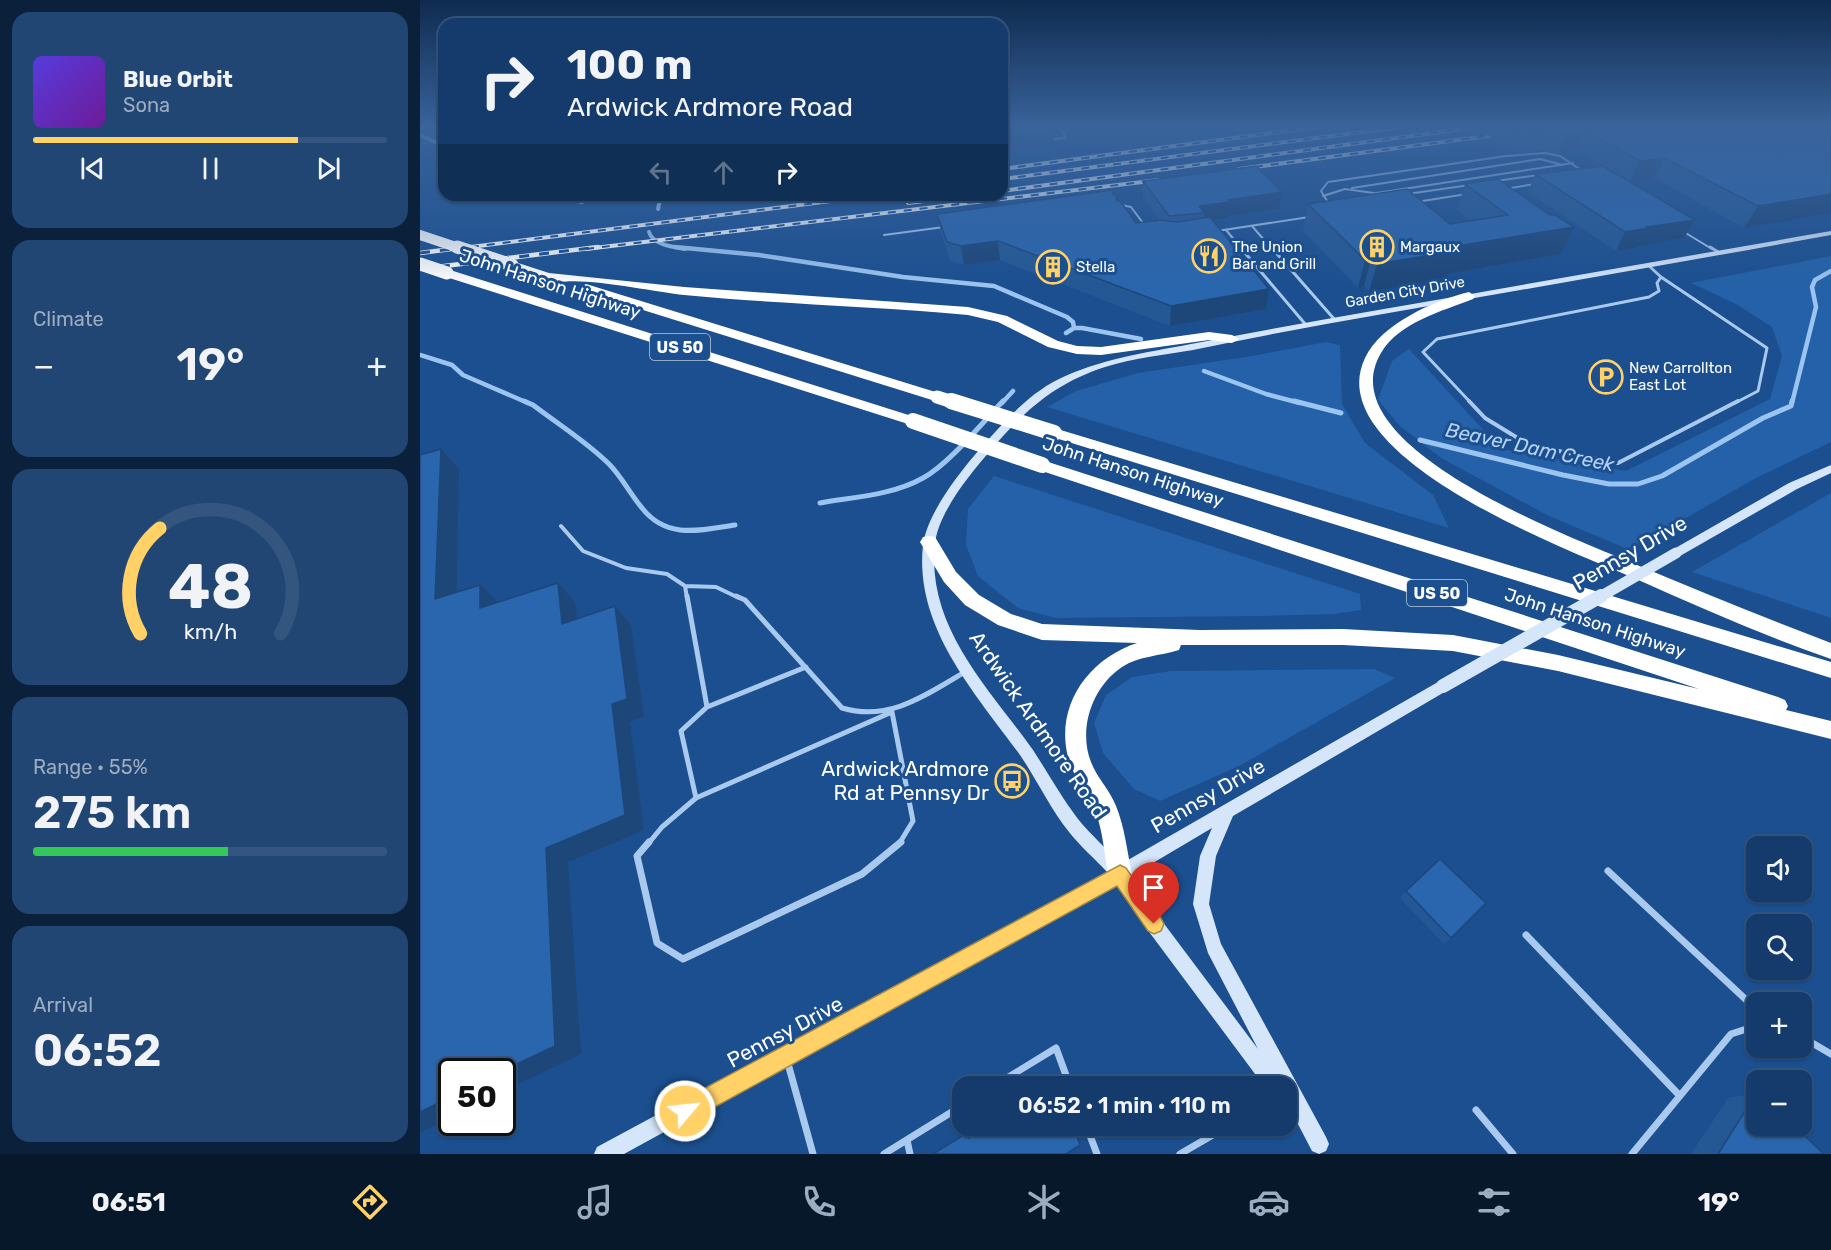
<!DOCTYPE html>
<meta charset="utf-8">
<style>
:root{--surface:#143b6b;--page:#214673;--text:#f1f3f6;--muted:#9dadc1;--line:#33557e;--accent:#ffd166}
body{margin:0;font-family:Rubik,sans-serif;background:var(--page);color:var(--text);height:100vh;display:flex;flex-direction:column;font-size:22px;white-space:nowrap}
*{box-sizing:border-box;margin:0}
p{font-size:20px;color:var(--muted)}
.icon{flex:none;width:33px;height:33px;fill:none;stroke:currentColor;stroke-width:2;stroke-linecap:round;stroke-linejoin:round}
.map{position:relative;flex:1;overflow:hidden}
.side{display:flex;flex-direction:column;gap:12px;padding:12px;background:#0b203b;width:420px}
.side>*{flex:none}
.top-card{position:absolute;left:18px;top:18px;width:570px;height:183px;border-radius:18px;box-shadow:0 2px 4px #0004,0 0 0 2px var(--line);background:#143b6b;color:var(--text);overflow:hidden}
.tools{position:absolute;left:1326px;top:836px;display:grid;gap:12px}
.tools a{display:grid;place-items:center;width:66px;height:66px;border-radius:12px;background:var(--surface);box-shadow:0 2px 4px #0004,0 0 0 2px var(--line);font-size:30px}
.speed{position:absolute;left:18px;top:1058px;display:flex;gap:12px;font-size:30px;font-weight:700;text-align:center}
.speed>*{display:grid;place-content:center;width:78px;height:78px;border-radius:50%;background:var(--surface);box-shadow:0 2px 4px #0004,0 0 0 2px var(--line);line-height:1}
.speed .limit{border:3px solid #111;border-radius:9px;background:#fff;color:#111}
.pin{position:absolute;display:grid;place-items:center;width:51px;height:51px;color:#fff;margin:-62px -26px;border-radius:50% 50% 50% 0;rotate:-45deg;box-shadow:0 0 6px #0007}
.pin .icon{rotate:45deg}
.me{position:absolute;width:66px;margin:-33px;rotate:62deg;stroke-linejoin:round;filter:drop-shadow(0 0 4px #0008)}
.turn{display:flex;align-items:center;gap:21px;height:126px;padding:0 30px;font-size:27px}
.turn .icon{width:78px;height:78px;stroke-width:2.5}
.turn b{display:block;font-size:42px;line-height:51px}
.lanes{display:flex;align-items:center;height:57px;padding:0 30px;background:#0003;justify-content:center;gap:30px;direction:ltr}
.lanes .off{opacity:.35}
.big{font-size:45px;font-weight:600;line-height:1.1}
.side .widget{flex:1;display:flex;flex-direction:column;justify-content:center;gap:9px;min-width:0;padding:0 21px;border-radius:18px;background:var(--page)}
.side .dial{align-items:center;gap:0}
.dial svg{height:156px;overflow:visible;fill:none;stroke:var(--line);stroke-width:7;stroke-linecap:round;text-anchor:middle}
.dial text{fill:var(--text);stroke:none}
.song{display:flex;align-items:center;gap:18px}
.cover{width:72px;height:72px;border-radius:9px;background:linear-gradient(135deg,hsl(250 70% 55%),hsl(280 70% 35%))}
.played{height:6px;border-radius:3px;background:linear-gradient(90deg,var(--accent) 75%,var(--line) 75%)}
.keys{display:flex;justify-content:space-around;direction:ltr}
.heat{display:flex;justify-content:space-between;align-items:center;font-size:33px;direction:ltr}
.charge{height:9px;border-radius:4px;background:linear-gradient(90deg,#34c759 55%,var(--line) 0)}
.trip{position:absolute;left:532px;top:1076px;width:345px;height:60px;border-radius:18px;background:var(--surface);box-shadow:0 2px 4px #0004,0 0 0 2px var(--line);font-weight:600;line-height:60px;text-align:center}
.tabs{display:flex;height:96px;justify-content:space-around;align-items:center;background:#08182b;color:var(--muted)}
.tabs .icon{width:42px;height:42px}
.tabs .on{color:var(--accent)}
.tabs b{font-size:27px;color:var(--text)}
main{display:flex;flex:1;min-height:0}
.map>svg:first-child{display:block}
</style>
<main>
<section class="side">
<div class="widget">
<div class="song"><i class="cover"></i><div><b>Blue Orbit</b><p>Sona</p></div></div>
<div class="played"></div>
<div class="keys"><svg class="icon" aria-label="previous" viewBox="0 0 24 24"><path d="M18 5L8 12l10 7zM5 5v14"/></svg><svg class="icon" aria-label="pause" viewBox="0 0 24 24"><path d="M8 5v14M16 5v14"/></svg><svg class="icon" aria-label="next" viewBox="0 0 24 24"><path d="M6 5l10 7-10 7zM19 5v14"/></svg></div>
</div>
<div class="widget"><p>Climate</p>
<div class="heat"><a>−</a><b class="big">19°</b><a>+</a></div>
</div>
<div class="widget dial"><svg viewBox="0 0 100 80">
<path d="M14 69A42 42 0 1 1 86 69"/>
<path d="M14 69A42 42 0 0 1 24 15" stroke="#ffd166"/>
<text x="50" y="56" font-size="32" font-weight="700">48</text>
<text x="50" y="72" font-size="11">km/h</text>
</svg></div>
<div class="widget"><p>Range · 55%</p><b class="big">275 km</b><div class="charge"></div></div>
<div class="widget"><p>Arrival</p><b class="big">06:52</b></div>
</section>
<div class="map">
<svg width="1411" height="1154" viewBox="0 0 1411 1154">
<rect width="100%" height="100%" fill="#1b4f8f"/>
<!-- green -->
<path fill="#2461a8" d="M1411,256v186l-77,37 -124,71 -81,-34 -108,-58 -41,-32 -22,-26 14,-39 17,-12 92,100 125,22 144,-72 12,-43 -10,-29 -36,-23 -45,-21z
M906,342l14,3 2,59 23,39 68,52 16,33 -402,-121 29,-16 62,-18 114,-17z
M574,476l366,118 1,16 -27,4 -71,2 -207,2 -38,-10 -40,-32 -12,-31 2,-36z
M1411,493v125l-139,-46z
M954,669l21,9 -156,88 -79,35 -26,-12 -31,-36 -9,-30 12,-28 26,-18 39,-6z"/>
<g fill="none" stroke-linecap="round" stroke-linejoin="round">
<!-- stream-far2 -->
<path stroke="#9cc4f0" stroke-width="4" d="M238,209l3,-14
M229,232c4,13 24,15 36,17"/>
<!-- stream-far1 -->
<path stroke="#9cc4f0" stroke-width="4.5" d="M255,247l84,8 144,22 91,9 73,31 6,5 1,6
M646,333l8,-5h8l59,11
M0,355l32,10 11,10 65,28
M784,371l62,23 34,9
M582,403l11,-12
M1372,403l24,-96 -4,-20 3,-7 16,-9"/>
<!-- stream -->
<path stroke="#9cc4f0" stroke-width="5" d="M104,401l9,4c25,19 54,37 76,59 13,13 21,30 33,44 25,32 59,22 93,17
M874,401l47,12
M1000,440l143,35 46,9h29l24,-8 101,-58 28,-12 1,-5
M400,503c34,-6 73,-8 103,-25 26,-14 59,-55 80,-77"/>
<!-- service-far4 -->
<path stroke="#a9c9ee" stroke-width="2" d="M634,139l12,-1 -6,-12
M1076,181l43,-6
M932,188l188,-29 23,6
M1085,189l30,-5
M957,193l196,-30
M987,194l63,-9
M903,196l22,-7 36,5
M996,202l51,-8
M696,204l15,3 15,20
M909,204l-8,-13 7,-9 178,-26 39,-3 15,3 24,16
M832,226l20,23
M806,230l16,19
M797,231l92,-14
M1264,232l28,17
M464,235l60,-8"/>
<!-- service-far3 -->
<path stroke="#a9c9ee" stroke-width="3" d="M820,247l66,78
M851,247l64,73
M1290,247l10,6
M1228,265l13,12
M1051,403l-48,-51 14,-13 212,-42 10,-6 -2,-8 4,-6 106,71 -9,43 -23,12"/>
<!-- service-far2 -->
<path stroke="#a9c9ee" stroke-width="4" d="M1049,401l16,17 44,27 89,18 120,-62
M141,526l22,25 43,17 41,6 18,12 31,1 23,11
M265,586l2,12"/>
<!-- service-far1 -->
<path stroke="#a9c9ee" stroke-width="5" d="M267,596l20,111
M316,596l9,4 97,108c48,14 83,-13 123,-36
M276,798l-15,-67 26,-24 99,-40
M228,844l14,-17 34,-29 196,-86 21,109 -14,23"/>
<!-- service -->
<path stroke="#a9c9ee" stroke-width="7" d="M229,842l-12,14 20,87 26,16 179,-85 39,-32
M1188,871l148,138
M1106,935l154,161
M1382,1037l29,17
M367,1060l26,94
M589,1077l4,9
M574,1086l62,-38 14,38
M1056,1110l37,44
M546,1125l3,9
M666,1125l11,29
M487,1140l3,14
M464,1154l79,-49
M760,1154l50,-29
M1212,1154l99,-120 25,-8"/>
<!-- minor -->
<path stroke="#a9c9ee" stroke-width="4" d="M0,135l24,11
M140,195l22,7"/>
<!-- secondary -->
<path fill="#d6e6fa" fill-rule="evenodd" d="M1411,231v4c-149,27 -299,53 -448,79 -64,11 -127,23 -190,36 -29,5 -60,8 -88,17 -50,16 -81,44 -115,84 -20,23 -52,62 -55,93 -9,83 54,144 98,206 15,23 29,48 45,69 13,16 29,30 43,45l317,-182 5,-2 5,2 2,4 -2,4 -215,126 -17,40 -7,48 12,40 105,193 3,7 -3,7 -7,3 -7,-3 -25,-48v-17h-23l-129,-173 -18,-29 -493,270h-30l3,-7 510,-275c-12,-13 -27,-26 -38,-40 -19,-24 -32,-52 -49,-77 -45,-62 -106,-128 -97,-210 4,-31 36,-72 56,-95 23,-26 47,-54 78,-70 42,-21 88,-27 134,-36 64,-12 128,-24 193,-35 149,-26 298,-52 447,-78zM792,828l-12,28 -7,48 15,49 50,96 -111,-148 -16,-25z
M1411,465v8l-34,16 -117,67h-8l-2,-3 2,-3 117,-67z"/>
<!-- motorway -->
<path fill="#fff" fill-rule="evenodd" d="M92,261l37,12 135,14 284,20 39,9 51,25 19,5 24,1 108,-15 23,3 7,4 -7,4 -23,-3 -108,15 -24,-1 -29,-7 -50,-25 -30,-7c-94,-9 -190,-11 -284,-20 -29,-3 -103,-19 -127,-12l-49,-15 -2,-3z
M27,269l471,149 2,3 -2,3h-10l-465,-148 -2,-3z
M166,284l356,110 2,3 -7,4 -5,-1 -350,-109 -2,-3z
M1049,292l6,4 -2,3c-30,12 -74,23 -92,54 -56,94 196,186 256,212 64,27 129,53 194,78v16c-67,-23 -132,-52 -197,-81 -64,-27 -316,-122 -269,-220 16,-34 68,-57 104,-66z
M634,428l777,234v16l-782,-242 -3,-3z
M622,460l736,237 7,3 3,6 -2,4 45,11v18l-273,-68 -105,-20 -110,-6h-162l-2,5c-19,6 -40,6 -57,17 -30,20 -44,62 -31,95 6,16 19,28 25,44 9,22 11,45 16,68l-4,8 -8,4 -8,-4 -4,-8c-4,-21 -5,-44 -13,-63 -8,-19 -22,-34 -27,-54 -13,-51 20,-98 69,-114l-95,-3 -44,-15 -33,-20 -21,-23 -24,-40 3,-5 6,-1 6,1 21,35 23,23 32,19 31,10 158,6 143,-1 110,6 105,20 141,34 -663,-220 -2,-4 2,-4z"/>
<defs>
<path id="rail-far1" d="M582,169l323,-43
M819,169l264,-35
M582,179l406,-53
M582,191l483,-65
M488,203l66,-8
M35,249l423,-54
M166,249l573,-69"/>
<path id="rail" d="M0,253l47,-6
M0,269l178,-22"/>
</defs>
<!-- rail-far1 casing -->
<use href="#rail-far1" stroke="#fff" stroke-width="4"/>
<!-- rail casing -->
<use href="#rail" stroke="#fff" stroke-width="4.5"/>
<!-- rail-far1 -->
<use href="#rail-far1" stroke="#1b4f8f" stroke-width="2" stroke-dasharray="8" stroke-linecap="butt"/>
<!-- rail -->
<use href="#rail" stroke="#1b4f8f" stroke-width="3" stroke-dasharray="10" stroke-linecap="butt"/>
<!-- secondary-bridge-far1 -->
<path stroke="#d6e6fa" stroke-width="11" d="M1178,598l78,-45"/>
<!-- secondary-bridge -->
<path stroke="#d6e6fa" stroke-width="14" d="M1023,686l158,-90"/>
<!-- motorway-bridge-far2 -->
<path stroke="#fff" stroke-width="10" d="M0,235l42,14"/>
<!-- motorway-bridge-far1 -->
<path stroke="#fff" stroke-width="13" d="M37,247l55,18
M0,264l27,9
M517,397l19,6"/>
<!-- motorway-bridge -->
<path stroke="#fff" stroke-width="16" d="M531,401l103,32
M493,421l129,44"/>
</g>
<!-- wall -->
<path fill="#245895" d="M1041,126h370l-87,102 -90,-50 -24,4 54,56 -44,8 -1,1 -23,4 -88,-59 7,-18 95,8 -52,-32 -20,3 -13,-3 -33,2 -24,-17 -10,2z
M723,181l139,11 -3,17 -51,7v2l-15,3 53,88 -96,17 -170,-66 -36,5 -14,-4 -9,-29 -4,-18 176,-20 4,7 19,22 23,-3 -16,-22z
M1045,184l96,70 -114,20 -1,4 -77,14 -5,-6 -6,2 -55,-57 5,-27 142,20 20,-3 -13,-11z
M986,891l45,47 -7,6 -44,-46z
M1336,1093v32l68,29h-133l37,-56z"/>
<!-- shaded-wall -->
<path fill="#1d4779" d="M603,126h30l1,19 -52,6v-23z
M1062,126h9l-3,9 -10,2z
M1166,131l-8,19 -20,3 8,-20z
M1244,158l-10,20 -24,4 10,-21z
M862,192l-3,17 -51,7v2l-24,4v-9l-5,-7 29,-6z
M1411,194v19l-87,15 14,-22z
M1275,220l-11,18 -44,8 -1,1 -23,4 9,-19 22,-5z
M1154,227l-13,27 -114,20 -1,4 -77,14 8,-28 74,-17z
M578,241l2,19 -36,5 -3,-19z
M951,259l-7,27 -6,2 7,-28z
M849,289l-3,20 -96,17 1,-20z
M21,449l18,20 -3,149 -21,-19z
M138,583l17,19 5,41 -18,-19z
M60,585l20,19 -20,4z
M195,606l16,19 13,91 -14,6 14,108 -76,32 13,192 -79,38v-21l44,-223 66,-144z
M32,1096v21l-32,16v-21z"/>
<!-- building -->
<path fill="#2a66ad" stroke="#1d4779" stroke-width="1.5" d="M582,126h21l-21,2z
M1090,126h321v68l-73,12 -94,-48 -24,3 -54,-30 -20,2 -13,-3 -33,2z
M836,166l26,26 -54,8 2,2 -31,4 5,7 -35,3 -26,-35z
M1183,166l92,54 -48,7 2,1 -24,4 -90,-58z
M1078,179l52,36h5l19,12 -123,20 4,4 -78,13 -6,-5 -6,1 -57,-56 99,-15 43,35 58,-9 -43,-31z
M693,190v4l4,2 -1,4 5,2 15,21 25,-3 16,2 33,-5 59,72 -98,17 -173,-65 -37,5 -14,-4 -10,-28z
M21,449l-6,150 45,-14v23l78,-25 4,41 53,-18 12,93 -15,5 13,111 -79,33 9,198 -53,25h-50v25l-32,16v-657z
M1020,859l46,44 -35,35 -45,-47z
M635,1080l2,6h-13z
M1336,1094v31h37l31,29h-106z
M561,1125h92l7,20 -14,9h-133l29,-18 7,2 3,-8z"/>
<!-- sky -->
<linearGradient id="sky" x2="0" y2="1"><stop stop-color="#0f2b4f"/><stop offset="0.44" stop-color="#39639b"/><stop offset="1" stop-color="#39639b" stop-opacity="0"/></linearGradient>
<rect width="1411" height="287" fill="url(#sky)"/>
<!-- route -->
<path fill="#ffd166" stroke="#a68842" stroke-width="1.5" d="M700,865l6,3 35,50 3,6 -3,7 -7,3 -6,-3 -31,-45 -424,233 -8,3 -8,-3 -3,-8 3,-8z"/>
<!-- icons -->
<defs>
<symbol id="building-ring" viewBox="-11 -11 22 22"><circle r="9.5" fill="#1b4f8f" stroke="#ffd166" stroke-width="1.5"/><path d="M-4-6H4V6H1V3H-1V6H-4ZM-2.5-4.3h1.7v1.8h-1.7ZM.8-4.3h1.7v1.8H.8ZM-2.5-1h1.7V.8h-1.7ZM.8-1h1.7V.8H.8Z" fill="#ffd166"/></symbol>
<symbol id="restaurant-ring" viewBox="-11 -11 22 22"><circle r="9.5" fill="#1b4f8f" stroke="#ffd166" stroke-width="1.5"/><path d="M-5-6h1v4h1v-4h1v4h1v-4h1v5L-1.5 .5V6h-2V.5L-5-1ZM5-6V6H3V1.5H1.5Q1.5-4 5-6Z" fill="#ffd166"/></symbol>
<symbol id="parking-ring" viewBox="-11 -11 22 22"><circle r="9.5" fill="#1b4f8f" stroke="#ffd166" stroke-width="1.5"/><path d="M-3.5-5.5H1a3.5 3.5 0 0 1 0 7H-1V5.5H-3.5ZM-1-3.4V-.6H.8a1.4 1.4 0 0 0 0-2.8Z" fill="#ffd166"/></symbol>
<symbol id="bus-ring" viewBox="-11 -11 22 22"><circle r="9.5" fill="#1b4f8f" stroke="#ffd166" stroke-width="1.5"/><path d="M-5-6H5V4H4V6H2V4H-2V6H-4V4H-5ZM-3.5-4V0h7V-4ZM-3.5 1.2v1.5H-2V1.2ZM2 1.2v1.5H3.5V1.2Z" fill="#ffd166"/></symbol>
</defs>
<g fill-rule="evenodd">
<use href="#building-ring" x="938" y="228" width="38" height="38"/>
<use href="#restaurant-ring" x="770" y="237" width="38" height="38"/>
<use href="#building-ring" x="614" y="248" width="38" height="38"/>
<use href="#parking-ring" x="1167" y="358" width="38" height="38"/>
<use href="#bus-ring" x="573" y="762" width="38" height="38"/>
</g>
<g text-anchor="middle" stroke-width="6" stroke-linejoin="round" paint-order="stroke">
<!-- far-poi labels -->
<g font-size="15" fill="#fff" stroke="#1b4f8f" text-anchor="start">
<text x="812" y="252">The Union<tspan x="812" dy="17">Bar and Grill</tspan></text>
<text x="980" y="252">Margaux</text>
<text x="656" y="272">Stella</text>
<text x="1209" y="373">New Carrollton<tspan x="1209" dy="17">East Lot</tspan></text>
</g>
<!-- far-street labels -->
<g font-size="15" fill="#fff" stroke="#1b4f8f">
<text transform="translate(985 292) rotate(-10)" y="5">Garden City Drive</text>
</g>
<!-- shield labels -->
<g fill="#1b4f8f" stroke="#bbcadd" stroke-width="1.5">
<rect x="230" y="334" width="60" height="26" rx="4.5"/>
<rect x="987" y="580" width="60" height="26" rx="4.5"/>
</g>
<g font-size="16" font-weight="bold" fill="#fff">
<text x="260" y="353">US 50</text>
<text x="1017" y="599">US 50</text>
</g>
<!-- street labels -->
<g font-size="18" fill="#fff" stroke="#1b4f8f">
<text transform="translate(130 284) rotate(18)" y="6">John Hanson Highway</text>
<text transform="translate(713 472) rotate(18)" y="6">John Hanson Highway</text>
<text transform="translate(1175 623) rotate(18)" y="6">John Hanson Highway</text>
</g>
<!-- water labels -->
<g font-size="20" font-style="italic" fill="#b5d3f5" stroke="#1b4f8f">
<text transform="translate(1110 447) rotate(12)" y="7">Beaver Dam Creek</text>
</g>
<!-- near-street labels -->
<g font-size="21" fill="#fff" stroke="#1b4f8f">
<text transform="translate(1210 553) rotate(-30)" y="7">Pennsy Drive</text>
<text transform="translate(618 725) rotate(55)" y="7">Ardwick Ardmore Road</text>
<text transform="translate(788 796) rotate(-30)" y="7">Pennsy Drive</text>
<text transform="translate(365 1032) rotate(-28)" y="7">Pennsy Drive</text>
</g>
<!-- near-poi labels -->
<g font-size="21" fill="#fff" stroke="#1b4f8f" text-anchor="end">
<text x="569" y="776">Ardwick Ardmore<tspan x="569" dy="24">Rd at Pennsy Dr</tspan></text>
</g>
</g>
</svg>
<div class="tools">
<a><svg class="icon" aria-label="sound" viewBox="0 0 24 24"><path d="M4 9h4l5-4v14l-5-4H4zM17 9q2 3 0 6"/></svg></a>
<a><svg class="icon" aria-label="search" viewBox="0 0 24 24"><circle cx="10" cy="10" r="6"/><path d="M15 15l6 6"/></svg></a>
<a>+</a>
<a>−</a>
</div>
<div class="speed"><div class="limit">50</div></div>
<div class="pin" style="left:734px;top:924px;background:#d93025"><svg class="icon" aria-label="arrive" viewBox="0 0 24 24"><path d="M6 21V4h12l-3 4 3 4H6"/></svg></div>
<svg class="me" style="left:265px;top:1111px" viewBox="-20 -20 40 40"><circle r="17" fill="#ffd166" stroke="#fff" stroke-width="3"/><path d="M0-11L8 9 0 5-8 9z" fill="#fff"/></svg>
<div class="trip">06:52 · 1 min · 110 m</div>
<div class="top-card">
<div class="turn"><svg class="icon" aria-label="right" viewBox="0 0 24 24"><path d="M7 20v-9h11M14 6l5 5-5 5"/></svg><div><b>100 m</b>Ardwick Ardmore Road</div></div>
<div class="lanes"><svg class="icon off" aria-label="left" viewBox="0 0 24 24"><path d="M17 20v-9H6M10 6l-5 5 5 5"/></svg><svg class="icon off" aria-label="ahead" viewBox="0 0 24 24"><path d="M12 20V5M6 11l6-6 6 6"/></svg><svg class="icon" aria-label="right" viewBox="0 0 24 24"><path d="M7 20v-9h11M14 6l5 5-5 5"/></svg></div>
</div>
</div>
</main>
<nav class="tabs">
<b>06:51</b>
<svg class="icon on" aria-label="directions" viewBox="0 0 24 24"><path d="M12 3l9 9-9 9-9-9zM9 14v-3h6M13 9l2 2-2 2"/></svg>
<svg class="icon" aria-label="music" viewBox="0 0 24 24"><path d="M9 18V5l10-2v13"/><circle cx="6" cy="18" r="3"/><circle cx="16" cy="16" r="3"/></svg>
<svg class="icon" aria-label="phone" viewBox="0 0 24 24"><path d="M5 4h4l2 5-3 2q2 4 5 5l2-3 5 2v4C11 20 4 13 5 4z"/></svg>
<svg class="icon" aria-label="climate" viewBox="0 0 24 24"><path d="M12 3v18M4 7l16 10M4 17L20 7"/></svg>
<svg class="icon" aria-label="car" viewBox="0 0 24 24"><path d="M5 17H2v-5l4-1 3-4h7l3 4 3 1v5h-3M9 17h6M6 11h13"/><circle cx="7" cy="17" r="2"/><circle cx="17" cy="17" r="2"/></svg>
<svg class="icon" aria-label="filters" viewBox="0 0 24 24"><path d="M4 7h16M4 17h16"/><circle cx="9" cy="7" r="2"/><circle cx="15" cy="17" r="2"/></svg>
<b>19°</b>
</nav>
